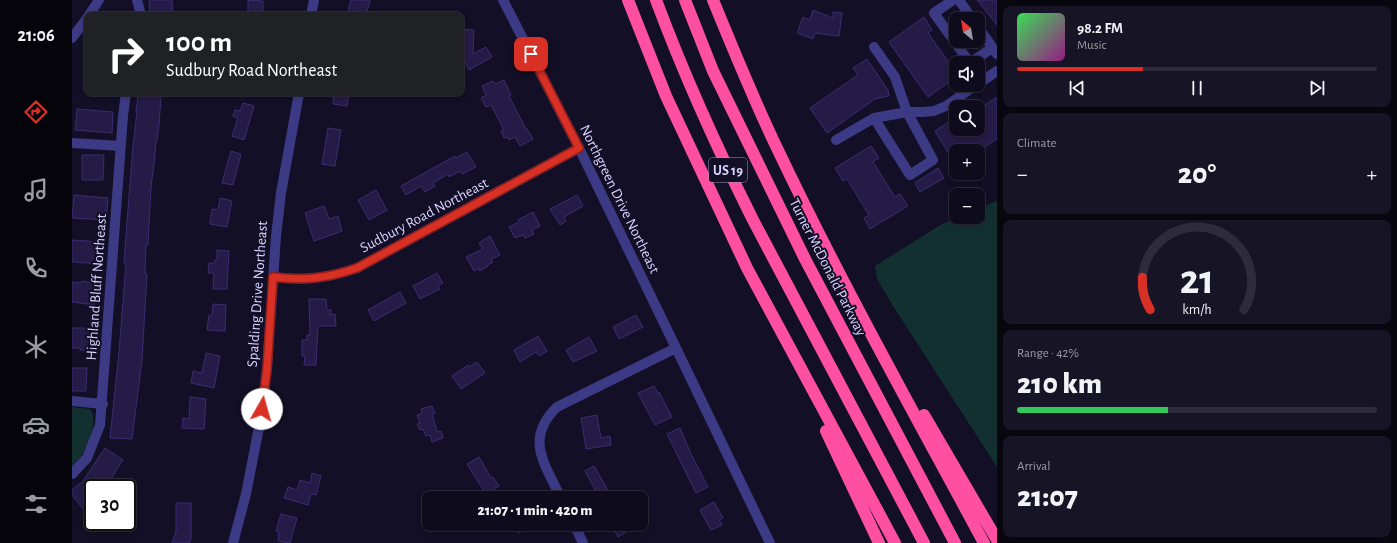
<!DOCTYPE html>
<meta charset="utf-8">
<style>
:root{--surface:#0e0b1c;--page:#171425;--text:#f1f3f6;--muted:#9b9ba3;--line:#2e2b3b;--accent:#d93025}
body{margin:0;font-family:"Alegreya Sans",sans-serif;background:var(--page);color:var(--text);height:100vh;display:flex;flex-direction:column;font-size:15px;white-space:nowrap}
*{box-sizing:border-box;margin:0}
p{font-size:13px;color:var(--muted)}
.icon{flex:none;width:22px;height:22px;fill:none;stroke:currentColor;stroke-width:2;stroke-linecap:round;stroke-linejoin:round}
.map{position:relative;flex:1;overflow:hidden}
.sheet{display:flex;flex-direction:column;gap:6px;padding:6px;background:#08060f;width:400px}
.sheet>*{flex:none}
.hud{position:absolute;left:12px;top:12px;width:380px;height:84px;border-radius:8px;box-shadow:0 2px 6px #0003,0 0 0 1px var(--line);background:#202124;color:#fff;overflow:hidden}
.needle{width:26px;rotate:330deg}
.tools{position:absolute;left:877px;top:12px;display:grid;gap:8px}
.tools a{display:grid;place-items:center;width:36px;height:36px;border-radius:8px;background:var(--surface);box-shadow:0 2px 6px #0003,0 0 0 1px var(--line);font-size:20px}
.speed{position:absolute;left:12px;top:479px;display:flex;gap:8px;font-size:20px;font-weight:700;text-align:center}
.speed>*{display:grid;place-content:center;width:52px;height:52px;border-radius:50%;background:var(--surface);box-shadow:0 2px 6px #0003,0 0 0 1px var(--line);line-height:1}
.speed .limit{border:2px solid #111;border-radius:6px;background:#fff;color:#111}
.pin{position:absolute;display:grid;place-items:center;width:34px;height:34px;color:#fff;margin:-17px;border-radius:8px;box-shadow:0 2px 6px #0006}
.me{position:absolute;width:44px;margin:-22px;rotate:7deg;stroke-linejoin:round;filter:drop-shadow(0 0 3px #0008)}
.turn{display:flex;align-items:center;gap:14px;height:84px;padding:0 16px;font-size:18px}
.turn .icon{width:52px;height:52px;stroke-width:2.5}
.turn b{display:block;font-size:28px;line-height:34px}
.big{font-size:30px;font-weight:800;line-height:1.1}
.sheet .card{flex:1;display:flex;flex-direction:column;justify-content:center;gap:6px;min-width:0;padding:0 14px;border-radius:8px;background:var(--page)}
.sheet .dial{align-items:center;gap:0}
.dial svg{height:104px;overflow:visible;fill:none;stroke:var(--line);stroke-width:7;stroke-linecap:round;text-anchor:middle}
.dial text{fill:var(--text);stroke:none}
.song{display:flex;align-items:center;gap:12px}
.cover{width:48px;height:48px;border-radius:6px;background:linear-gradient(135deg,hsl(130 70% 55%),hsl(310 70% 35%))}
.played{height:4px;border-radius:2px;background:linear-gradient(90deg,var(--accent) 35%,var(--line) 35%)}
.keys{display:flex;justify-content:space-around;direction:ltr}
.heat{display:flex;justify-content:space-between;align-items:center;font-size:22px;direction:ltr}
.charge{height:6px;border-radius:3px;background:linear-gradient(90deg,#34c759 42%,var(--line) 0)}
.trip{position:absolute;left:350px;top:491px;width:226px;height:40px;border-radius:8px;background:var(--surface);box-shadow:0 2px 6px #0003,0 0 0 1px var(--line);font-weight:800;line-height:40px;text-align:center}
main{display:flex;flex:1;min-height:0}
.tab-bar{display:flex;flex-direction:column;width:72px;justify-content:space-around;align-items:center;background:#06040b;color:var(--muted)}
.tab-bar .icon{width:28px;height:28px}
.tab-bar .active{color:var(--accent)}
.tab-bar b{font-size:18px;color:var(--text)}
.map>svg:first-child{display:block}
</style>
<main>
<nav class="tab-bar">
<b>21:06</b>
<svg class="icon active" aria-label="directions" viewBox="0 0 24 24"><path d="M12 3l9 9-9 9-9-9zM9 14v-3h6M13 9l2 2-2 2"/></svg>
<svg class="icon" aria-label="music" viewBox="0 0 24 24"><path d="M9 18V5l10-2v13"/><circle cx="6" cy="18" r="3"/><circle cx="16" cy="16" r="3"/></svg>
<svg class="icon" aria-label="phone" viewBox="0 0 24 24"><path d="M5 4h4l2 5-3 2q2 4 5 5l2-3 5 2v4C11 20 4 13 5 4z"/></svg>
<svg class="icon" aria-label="climate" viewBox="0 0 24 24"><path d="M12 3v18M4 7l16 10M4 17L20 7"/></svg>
<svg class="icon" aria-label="car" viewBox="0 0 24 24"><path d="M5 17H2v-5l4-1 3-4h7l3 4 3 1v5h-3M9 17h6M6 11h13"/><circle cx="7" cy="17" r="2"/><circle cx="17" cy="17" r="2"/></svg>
<svg class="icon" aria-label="filters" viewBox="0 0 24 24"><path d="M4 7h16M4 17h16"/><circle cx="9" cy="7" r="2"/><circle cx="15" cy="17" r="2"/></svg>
</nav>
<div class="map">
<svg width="925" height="543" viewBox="0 0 925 543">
<rect width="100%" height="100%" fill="#130f26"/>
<!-- green -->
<path fill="#12302f" d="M925,201v266l-104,-161 -16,-27 -2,-13 67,-42 16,-7h20v-8z
M0,407l18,2c11,14 -7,48 -18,60z"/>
<!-- building -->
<path fill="#241b47" stroke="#3b2d73" d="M77,0h23l1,15h-23z
M176,0l15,1v14h-15z
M279,0h19l-4,15h-19z
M905,0h20v25z
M741,10l20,8v-6l9,1 -3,23 -24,-3 -2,6 -16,-6 6,-16 7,3z
M852,17l8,13 -4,3 22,31 3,-3 3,5v11l-28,20 -39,-55z
M389,29l13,1 -1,24 13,-7 6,10 -23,13 -8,-16z
M795,59l21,31 1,6 -14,3 -48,34 -17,-25 48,-33 -5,-7z
M432,80l7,15 -2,1 17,33h1l6,10 -13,7 -5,-9 -6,3 -2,-3 -3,1 -3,-7 3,-1 -13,-25 -5,2 -5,-9 5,-3 -4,-9 11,-5 2,3z
M262,93h15l-2,13 -14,-2z
M66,95l23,2 -2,27 -2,17h-1l-2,23 -3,23 -3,58h-2l-1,29h2l-5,86 -10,79 -22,-1 9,-86 7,-89h-2l1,-15 8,-102 4,-34h-1z
M925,97v42l-19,12h-22v15l-21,-35 14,-9 4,8 25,-1v-15l4,-2 -2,-4z
M171,103l11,3 -10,34 -12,-4 6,-18 -5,-2 2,-6 5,1z
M5,109l36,3 -1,21 -37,-3z
M256,128l13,2 -6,36 -13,-2z
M799,146l8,12 -6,4 22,35 5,-3 8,12 -38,23 -6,-11 5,-3 -22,-36 -4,2 -8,-13z
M159,151l10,3 -8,31 -11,-2z
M395,152l9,15 -14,7 -2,-3 -11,6 -1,-3 -15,9 2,3 -10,6 -4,-6 -15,9 -5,-9 54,-30 1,2z
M10,155h22l-1,25h-21z
M866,168l6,10 -24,14 -5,-9z
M304,190l11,20 -18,10 -11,-20z
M2,195l34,3 -2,22 -34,-2z
M505,195l6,11 -19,11 2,4 -6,4 -10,-16z
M148,198l12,3 -5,26 -17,-3 2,-15 6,1z
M252,206l5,13 9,-3 4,15 -28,10 -9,-28z
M461,212l7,14 -8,4 2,4 -9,4 -2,-3 -8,3 -6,-11 10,-5 -1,-2z
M418,236l10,19 -9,4 2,3 -5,3v1l-8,5 -1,-3 -5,3 -8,-14 17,-8 -4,-6z
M0,240l31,2 -2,22 -29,-2z
M145,250l12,1 -2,38h-14l1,-16h-6l1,-10h6v-3l2,-1z
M365,273l6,10 -5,3 2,3 -20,10 -7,-13z
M10,281l15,2 -3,22 -22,-3v-20l9,1z
M328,292l6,11 -32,18 -6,-11z
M237,299h17l1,11h4v5l4,-1 1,12h-18l-2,39h-12l1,-9h-3v-16h5v-5h3z
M141,304l13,1 -1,26 -18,-1 2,-15h3z
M564,315l7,12 -24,12 -6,-12z
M0,328h24v23l-16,-1v-2h-8z
M466,336l9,15 -8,5 -3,-4 -16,10 -6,-12z
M517,337l8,14 -24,11 -7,-12z
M134,353l14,3 -6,32 -23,-5 2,-12 9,2z
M405,362l8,11 -24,16 -9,-13 16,-11 1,2z
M0,368h15l-1,23h-14z
M582,386l4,7 1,-1 13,25 -17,8 -17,-32z
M118,397l16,2 -2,30 -22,-1 1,-10 6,1z
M360,406l3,7 -3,1 5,18 4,-1 2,7 -11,4 -2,-7 -4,1 -3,-7 -3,1 -3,-6 3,-1 -3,-8 5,-2 -1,-4z
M525,415l4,23 9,-2 1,9 -25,4 -5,-31z
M608,428l11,26 17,33 -12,6 -29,-59z
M33,448l18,12 -18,28h-12v13l-10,8 -11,-14v-5l11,-9z
M407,457l12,21 2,-1 6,9 -13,8 -19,-30z
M522,466l15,26 -10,5 -14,-26z
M240,473l9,3 -5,19 -5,-1 -3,11 -24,-7 4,-11 9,3 3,-10 10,3z
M642,502l9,16 -4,2 3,5 -11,5 -11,-20z
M104,503h15v36l-2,4h-17l4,-11z
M209,514l16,4 -7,25 -12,-2 1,-9 -3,-1z
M442,524h21l-17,9z
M539,524h29l-22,13z"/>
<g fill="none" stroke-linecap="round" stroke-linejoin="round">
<!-- minor -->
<path stroke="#3d3a85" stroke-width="10" d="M65,0l4,15
M431,0l76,148 97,200
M881,0l-19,13 36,50 22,-15
M887,0l13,19
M17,15l10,-15
M239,15l3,-15
M906,27l19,27
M0,38l15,-20
M802,47l21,30 12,35 26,48 -23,15 -36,-57 33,-6h16l11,-1 12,-5 30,-21
M906,84l19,-13
M764,140l38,-22
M0,143l49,3
M201,277c32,4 55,1 84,-9l222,-120
M0,401l31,3
M0,474l15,-16 13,-33 23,-309 3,-23
M489,498c-16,-34 -37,-59 -4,-91l119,-59 94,195
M502,524l9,19
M161,543l13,-49 14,-72 7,-53 9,-133 5,-43 18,-100"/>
<!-- highway -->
<path stroke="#ff4fa3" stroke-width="12" d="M556,0l38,96 81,172 148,275
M584,0c28,75 61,148 97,220l171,323
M613,0l28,71 92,188 150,284
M641,0c20,49 40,98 63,146 64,135 137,265 208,397
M852,415l73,125
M754,431l53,112"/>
</g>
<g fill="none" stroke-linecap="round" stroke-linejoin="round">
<defs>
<path id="route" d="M190,409l5,-40 6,-92c31,4 55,1 84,-9l222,-120 -48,-94"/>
</defs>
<!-- route casing -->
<use href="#route" stroke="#8d1f18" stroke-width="10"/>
<!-- route -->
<use href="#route" stroke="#d93025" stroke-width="7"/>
</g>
<g text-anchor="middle" stroke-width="4" stroke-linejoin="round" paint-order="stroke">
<!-- shield labels -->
<rect fill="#130f26" stroke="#9e99be" stroke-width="1" x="637" y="158" width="38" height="24" rx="3"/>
<g font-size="14" font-weight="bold" fill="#d9d4ff">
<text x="656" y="175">US 19</text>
</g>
<!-- street labels -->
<g font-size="15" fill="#d9d4ff" stroke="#130f26">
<text transform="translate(548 199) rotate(64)" y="5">Northgreen Drive Northeast</text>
<text transform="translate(352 215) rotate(-28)" y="5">Sudbury Road Northeast</text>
<text transform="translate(756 267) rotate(63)" y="5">Turner McDonald Parkway</text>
<text transform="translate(24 287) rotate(-86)" y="5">Highland Bluff Northeast</text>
<text transform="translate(185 294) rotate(-86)" y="5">Spalding Drive Northeast</text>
</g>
</g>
</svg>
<div class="tools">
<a><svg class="needle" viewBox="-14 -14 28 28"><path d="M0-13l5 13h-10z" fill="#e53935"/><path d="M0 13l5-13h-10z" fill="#9b9ba3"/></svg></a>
<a><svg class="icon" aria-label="sound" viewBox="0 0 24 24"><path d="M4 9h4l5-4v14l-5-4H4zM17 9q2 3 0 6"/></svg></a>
<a><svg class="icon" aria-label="search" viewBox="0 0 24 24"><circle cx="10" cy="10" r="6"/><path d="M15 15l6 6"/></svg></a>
<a>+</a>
<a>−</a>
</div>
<div class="speed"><div class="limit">30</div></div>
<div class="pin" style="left:459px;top:54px;background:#d93025"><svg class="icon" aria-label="arrive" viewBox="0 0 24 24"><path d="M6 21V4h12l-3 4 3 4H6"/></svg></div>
<svg class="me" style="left:190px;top:409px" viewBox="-20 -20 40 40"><circle r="19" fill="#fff"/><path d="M0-13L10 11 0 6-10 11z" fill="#d93025"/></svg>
<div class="trip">21:07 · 1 min · 420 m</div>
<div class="hud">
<div class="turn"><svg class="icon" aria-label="right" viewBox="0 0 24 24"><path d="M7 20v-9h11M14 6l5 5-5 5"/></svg><div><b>100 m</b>Sudbury Road Northeast</div></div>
</div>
</div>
<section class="sheet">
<div class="card">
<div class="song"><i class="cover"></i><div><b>98.2 FM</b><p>Music</p></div></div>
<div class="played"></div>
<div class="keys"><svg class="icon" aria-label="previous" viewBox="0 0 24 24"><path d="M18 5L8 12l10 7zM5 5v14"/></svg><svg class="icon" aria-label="pause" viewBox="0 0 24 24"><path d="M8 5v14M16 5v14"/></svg><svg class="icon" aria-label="next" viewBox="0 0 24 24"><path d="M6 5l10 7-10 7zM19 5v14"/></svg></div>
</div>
<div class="card"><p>Climate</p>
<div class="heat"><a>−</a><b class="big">20°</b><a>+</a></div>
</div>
<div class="card dial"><svg viewBox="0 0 100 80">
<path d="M14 69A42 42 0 1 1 86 69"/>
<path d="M14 69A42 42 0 0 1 8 44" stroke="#d93025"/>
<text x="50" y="56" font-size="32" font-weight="700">21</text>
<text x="50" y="72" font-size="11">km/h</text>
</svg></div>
<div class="card"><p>Range · 42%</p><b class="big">210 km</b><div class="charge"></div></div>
<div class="card"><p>Arrival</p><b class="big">21:07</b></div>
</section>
</main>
